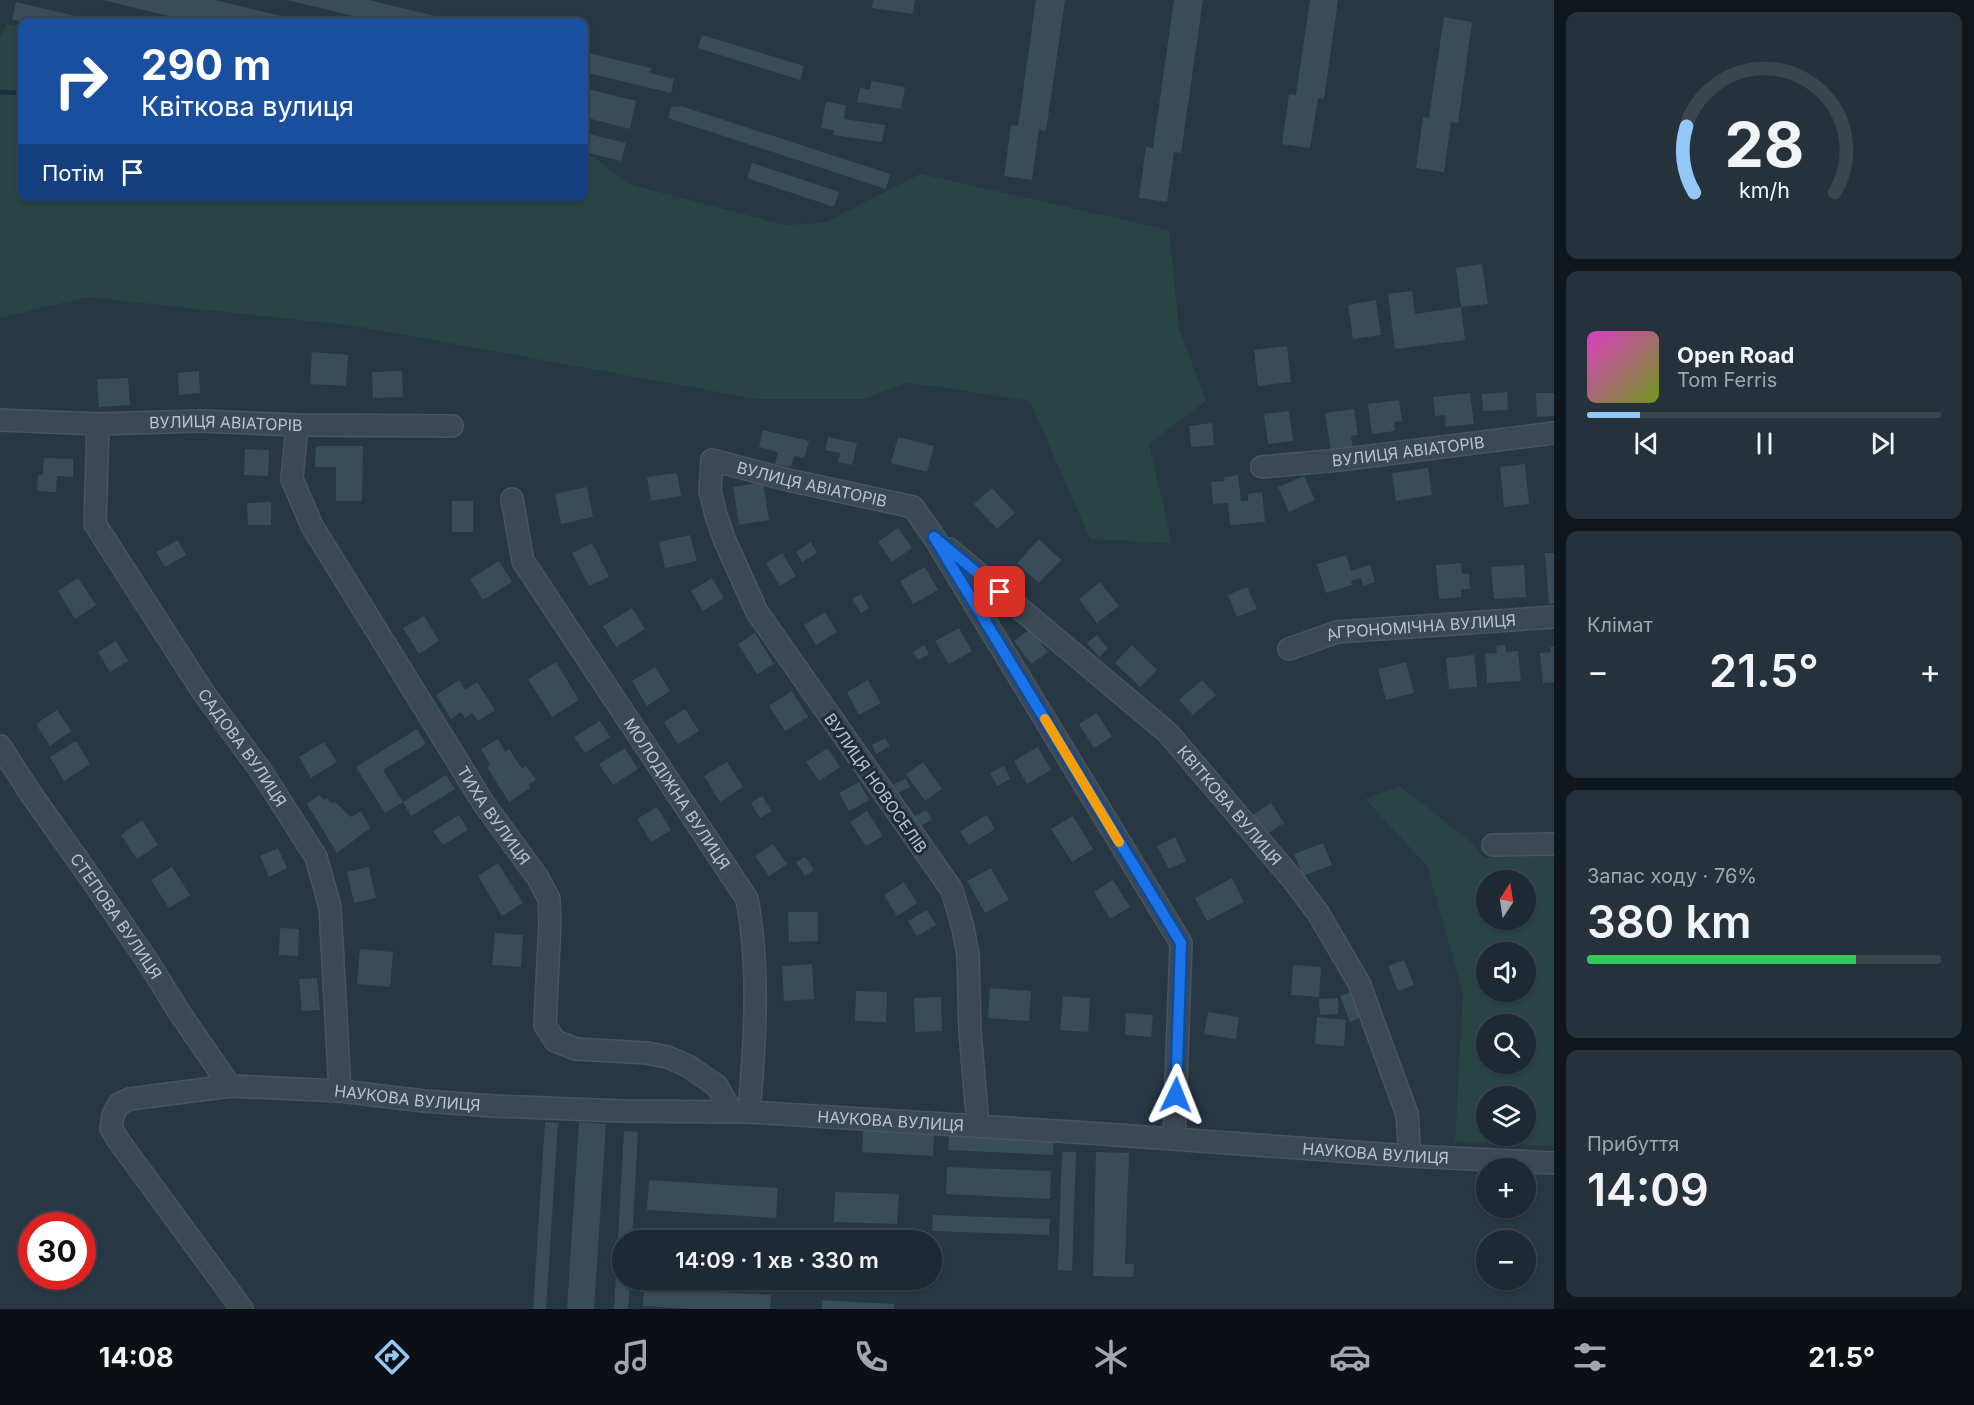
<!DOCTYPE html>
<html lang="uk">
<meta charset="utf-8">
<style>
:root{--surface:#1d2933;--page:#25313b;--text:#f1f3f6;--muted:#a0a6ac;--line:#3b454e;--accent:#93c7f8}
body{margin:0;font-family:Inter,sans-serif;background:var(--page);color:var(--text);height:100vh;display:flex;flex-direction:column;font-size:22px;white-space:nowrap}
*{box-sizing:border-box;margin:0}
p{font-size:20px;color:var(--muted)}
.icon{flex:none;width:33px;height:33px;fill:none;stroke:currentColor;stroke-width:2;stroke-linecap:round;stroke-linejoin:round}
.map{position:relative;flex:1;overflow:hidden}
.panel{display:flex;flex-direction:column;gap:12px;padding:12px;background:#10171c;width:420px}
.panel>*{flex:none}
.top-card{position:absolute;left:18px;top:18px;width:570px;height:183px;border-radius:12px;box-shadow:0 2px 4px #0004,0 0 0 2px var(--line);background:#1a4fa0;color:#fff;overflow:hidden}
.needle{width:39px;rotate:12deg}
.buttons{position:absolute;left:1476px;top:870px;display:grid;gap:12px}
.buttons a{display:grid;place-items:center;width:60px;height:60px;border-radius:50%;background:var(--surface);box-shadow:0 2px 4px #0004,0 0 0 2px var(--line);font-size:30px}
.speed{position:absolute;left:18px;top:1212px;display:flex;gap:12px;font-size:30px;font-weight:700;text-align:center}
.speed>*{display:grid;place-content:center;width:78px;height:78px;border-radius:50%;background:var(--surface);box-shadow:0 2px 4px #0004,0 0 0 2px var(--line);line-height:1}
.speed .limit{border:9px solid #d22;background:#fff;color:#111}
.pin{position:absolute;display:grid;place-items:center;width:51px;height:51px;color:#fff;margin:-26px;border-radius:12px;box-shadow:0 3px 9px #0006}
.me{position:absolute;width:66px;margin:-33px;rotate:2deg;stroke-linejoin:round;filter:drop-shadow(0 0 4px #0008)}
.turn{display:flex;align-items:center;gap:21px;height:126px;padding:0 24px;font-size:27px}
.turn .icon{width:78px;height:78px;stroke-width:2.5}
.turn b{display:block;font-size:42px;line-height:51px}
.then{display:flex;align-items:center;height:57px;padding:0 24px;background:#0003;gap:12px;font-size:22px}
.big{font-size:45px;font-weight:600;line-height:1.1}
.panel .tile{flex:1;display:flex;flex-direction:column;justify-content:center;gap:9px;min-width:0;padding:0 21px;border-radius:12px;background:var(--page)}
.panel .dial{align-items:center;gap:0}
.dial svg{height:156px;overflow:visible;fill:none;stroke:var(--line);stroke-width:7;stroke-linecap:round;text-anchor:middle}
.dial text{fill:var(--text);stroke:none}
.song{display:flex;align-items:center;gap:18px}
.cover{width:72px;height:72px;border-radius:9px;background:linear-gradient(135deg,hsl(310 70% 55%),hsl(80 70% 35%))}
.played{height:6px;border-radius:3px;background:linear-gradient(90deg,var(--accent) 15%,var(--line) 15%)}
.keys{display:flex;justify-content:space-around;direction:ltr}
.heat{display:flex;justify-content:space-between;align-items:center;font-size:33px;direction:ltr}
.charge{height:9px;border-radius:4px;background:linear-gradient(90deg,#34c759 76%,var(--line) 0)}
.trip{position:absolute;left:612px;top:1230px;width:330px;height:60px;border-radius:30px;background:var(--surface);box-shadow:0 2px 4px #0004,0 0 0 2px var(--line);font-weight:600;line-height:60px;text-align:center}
.dock{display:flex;height:96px;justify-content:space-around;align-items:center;background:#0c1014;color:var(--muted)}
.dock .icon{width:42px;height:42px}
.dock .current{color:var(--accent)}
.dock b{font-size:27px;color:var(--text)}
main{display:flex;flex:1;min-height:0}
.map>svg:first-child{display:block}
</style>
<main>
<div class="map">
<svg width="1554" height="1309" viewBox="0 0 1554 1309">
<rect width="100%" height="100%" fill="#273744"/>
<!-- green -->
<path fill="#294444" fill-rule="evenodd" d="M7,24l15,2v170h562v-41l10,2 34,27 157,41 39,-2 96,-49 249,56 10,98 27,73 -57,43 23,99 -82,-4 -60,-138 -88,-14 -37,-4 -41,16h-107l-401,-73 -269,-29 -87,21v-282z
M1400,786l71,56 13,16 70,-2v290l-99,-5 8,-148 -36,-127 -62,-67zM1486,880h40v40h-40zM1486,952h40v40h-40zM1486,1024h40v40h-40zM1486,1096h40v40h-40z"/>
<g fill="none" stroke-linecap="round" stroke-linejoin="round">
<!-- stream -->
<path stroke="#1a2f42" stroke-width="4.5" d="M0,92l22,1"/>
</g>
<!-- building -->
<path fill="#394c5a" d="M103,0h112l91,22h-113z
M287,0h82l91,22h-82z
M873,0h42l-2,14 -41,-6z
M1036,0h29l-19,131 -7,-1 -7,50 -28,-4 7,-51 7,1z
M1174,0h29l-22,153 -7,-1 -7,50 -28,-4 7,-51 7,1z
M1310,0h28l-14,99 -6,-1 -8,50 -28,-4 7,-50 7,1z
M16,2l85,20h-77l-12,-2z
M1444,17l28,5 -14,101 -7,-1 -7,50 -28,-4 7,-51 6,1z
M702,35l102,31 -4,14 -102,-32z
M584,52l67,16 -2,5 25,6 -3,14 -87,-21z
M871,81l34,6 -4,22 -44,-7 3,-14 10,2z
M584,88l52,13 -6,28 -46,-12z
M826,102l20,3 -2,14 41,6 -3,17 -49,-7 1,-5 -13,-2z
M681,106l209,68 -4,15 -218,-71 3,-11z
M584,133l42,10 -5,18 -37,-9z
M752,163l87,29 -5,15 -87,-29z
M1482,264l6,40 -27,3 -5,-39z
M1412,291l3,23 46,-7 4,33 -70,9 -7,-55z
M1376,300l5,35 -28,4 -5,-34z
M1287,346l4,36 -33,4 -4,-36z
M312,352l36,3 -2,31 -36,-2z
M199,371l1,22 -21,2 -1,-22z
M402,371l1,26 -30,1 -1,-26z
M128,378l2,27 -31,2 -2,-28z
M1507,392l1,18 -25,1 -1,-17z
M1470,393l4,31 -28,3 -1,-12 -10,1 -2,-19z
M1536,393h18v23l-17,1z
M1399,400l3,21 -8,1 1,9 -23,3 -4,-30z
M1354,409l4,26 -7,1 2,12 -22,3 -6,-38z
M1289,411l4,30 -25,3 -4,-30z
M1212,423l2,22 -23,2 -2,-21z
M763,430l46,11 -5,17 -10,-2 -3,11 -16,-3 3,-12 -19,-5z
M828,437l29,6 -5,22 -14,-3 2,-9 -15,-3z
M898,437l36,9 -7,26 -36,-9z
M316,446h47l-1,55h-26v-34h-21z
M245,449l24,1 -1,26 -24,-1z
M44,458l29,1v18l-16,-1 -1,16 -19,-1 1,-16h5z
M1525,464l4,40 -25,3 -4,-40z
M1428,468l4,27 -36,6 -4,-28z
M677,473l4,23 -30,5 -4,-24z
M1238,475l3,26h7v-7l14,-2 3,30 -35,3 -2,-22 -15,1 -2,-22 14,-1 -1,-4z
M1304,476l11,24 -26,12 -11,-25z
M763,482l6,38 -30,5 -6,-38z
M587,487l6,30 -32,7 -6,-30z
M992,488l23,25 -18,16 -23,-25z
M452,501h21v31h-21z
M271,502v23h-23l-1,-22z
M898,528l14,20 -20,14 -14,-20z
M690,535l7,26 -32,7 -6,-26z
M1039,539l22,21 -22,23 -22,-20z
M178,540l8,15 -21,12 -9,-15z
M811,542l6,11 -15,9 -6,-10z
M592,543l17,34 -20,9 -17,-33z
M782,553l14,23 -16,10 -14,-23z
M1545,553h9v50l-5,1z
M1346,555l5,16 19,-6 5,17 -12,4 -2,-8 -10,3 1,4 -26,8 -9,-29z
M499,561l13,21 -29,18 -13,-21z
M1461,563l1,11h7l1,15h-9v8l-22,2 -3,-34z
M1524,565l2,32 -32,2 -3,-32z
M925,567l13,23 -25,14 -13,-23z
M78,578l18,27 -21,14 -17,-28z
M712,578l12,20 -21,13 -12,-20z
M1100,582l19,24 -22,17 -18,-24z
M1247,587l10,22 -20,8 -9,-22z
M861,594l8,14 -8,5 -9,-14z
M632,608l13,21 -29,18 -13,-21z
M825,612l12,20 -21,13 -12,-20z
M424,616l15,25 -20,13 -16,-26z
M959,628l13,23 -23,13 -14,-23z
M1030,629l18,23 -17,12 -17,-23z
M755,633l19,31 -17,10 -19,-30z
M1097,635l11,14 -9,8 -12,-14z
M116,641l12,20 -18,11 -12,-20z
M924,645l5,9 -11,6 -5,-8z
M1132,645l25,25 -17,17 -25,-24z
M1505,645l1,7 12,-1 3,30 -34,2 -2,-29 12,-1 -1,-7z
M1550,647h4v35l-11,1 -3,-30 11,-1z
M1474,655l3,32 -28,2 -3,-31z
M556,662l23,38 -27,17 -24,-38z
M1406,662l8,31 -28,7 -8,-31z
M655,667l15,24 -23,15 -15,-25z
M459,680l6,10 12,-8 18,28 -17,11 -6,-8 -7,5 -4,-6 -10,7 -15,-24z
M868,680l13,23 -22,12 -12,-23z
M1202,680l14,15 -23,20 -14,-15z
M792,691l16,26 -23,14 -16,-25z
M685,709l14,22 -21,13 -14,-22z
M57,710l14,21 -21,15 -14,-22z
M1097,713l15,24 -18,11 -15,-24z
M600,721l10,16 -25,16 -11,-16z
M417,729l9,15 -43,26 20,32 43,-27 9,14 -44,27 -8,-14 -18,11 -29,-46z
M885,738l5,8 -14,8 -4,-9z
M498,739l7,13 4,-3 13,20 4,-3 10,14 -8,5 2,3 -21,14 -22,-35 3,-2 -9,-16z
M76,741l14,23 -26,17 -14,-24z
M324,742l13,20 -26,16 -12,-21z
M1038,747l13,23 -24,14 -13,-23z
M625,748l13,21 -25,16 -14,-21z
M828,748l12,19 -21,14 -13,-19z
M727,762l16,25 -23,15 -16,-26z
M923,762l19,27 -17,12 -19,-27z
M1004,766l6,13 -13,7 -7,-13z
M906,779l4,8 -12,6 -4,-9z
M859,782l10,18 -20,11 -10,-18z
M319,795l5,5 3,-2 5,6 3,-2 16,15 10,-6 9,17 -33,25 -30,-49z
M762,796l10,15 -12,7 -9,-15z
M1271,803l13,20 -20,13 -13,-20z
M657,807l14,23 -20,12 -14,-23z
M926,810l6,10 -13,7 -6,-10z
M867,811l16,25 -17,10 -16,-24z
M459,815l9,15 -25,15 -10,-14z
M987,815l8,14 -26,16 -9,-14z
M1073,816l20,33 -21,13 -21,-33z
M142,820l16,25 -21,14 -16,-24z
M1175,837l11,24 -17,8 -12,-23z
M1323,843l9,22 -29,11 -9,-22z
M773,844l14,20 -18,12 -14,-20z
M278,848l9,20 -18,9 -9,-21z
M805,857l9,13 -9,6 -9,-14z
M498,863l25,40 -21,13 -24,-40z
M172,867l18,28 -21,13 -18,-28z
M369,867l7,31 -22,5 -7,-31z
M991,868l18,32 -24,13 -18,-32z
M1232,878l12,24 -37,19 -12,-23z
M1113,880l17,27 -20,12 -16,-27z
M904,882l13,21 -20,13 -13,-21z
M927,910l9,15 -19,11 -9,-15z
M788,912h30v29l-29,1z
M280,928l19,1 -1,27 -19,-1z
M495,933l28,2 -2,32 -29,-2z
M360,949l33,3 -3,35 -33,-3z
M1404,960l10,25 -16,6 -10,-25z
M812,964l2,35 -30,2 -2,-35z
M1293,965l28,2 -2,30 -28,-2z
M317,978l3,32 -18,1 -3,-32z
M990,988l41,3 -2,30 -41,-3z
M856,991l31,1 -1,30 -31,-1z
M1352,992l9,25 -11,5 -10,-26z
M1063,996l27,2 -2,34 -28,-2z
M941,997l1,34 -27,1 -1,-34z
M1338,998v16l-18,1 -1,-16z
M1208,1012l31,5 -3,22 -32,-5z
M1126,1013l27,2 -2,22 -26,-2z
M1317,1017l29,3 -2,26 -29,-2z
M545,1122l13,1 -12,186h-13z
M579,1122l27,2 -12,185h-27z
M863,1129l71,4 -1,23 -71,-4z
M624,1131l14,1 -6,108h-10v40h8l-2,29h-14z
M949,1135l105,5 -1,15 -105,-5z
M1062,1152h14l-4,119 -14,-1z
M1096,1152l33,1 -4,111h9l-1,13 -40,-1z
M947,1167l104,4 -1,28 -104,-5z
M649,1180l129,8 -2,30 -129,-8z
M835,1192l64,2 -2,30 -63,-2z
M933,1215l117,4 -1,16 -117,-4z
M647,1234l92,5v1h-93z
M644,1288l127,7 -1,14h-78l-49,-3z
M822,1300l72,4v5h-72z"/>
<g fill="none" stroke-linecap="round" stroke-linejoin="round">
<defs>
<g id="minor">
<path id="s1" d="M0,420l98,4 102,-3 97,4 155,1"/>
<path id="s2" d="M98,424l-3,100 108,168 58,79 55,86 14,50 10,184"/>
<path id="s3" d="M297,425l-5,54 20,47 172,278 54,74 11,21 1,23 -5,103 10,16 21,8 71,4 20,4 21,9 29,20 14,25"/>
<path id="s4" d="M1262,467l77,-7 215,-27"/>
<path id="s5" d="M512,499l11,62 224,338c13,69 8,144 2,213"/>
<path id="s6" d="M949,549l219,184 126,148 24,32 41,70 48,131 3,42"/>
<path id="s7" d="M1289,649l48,-17 217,-15"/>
<path id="s8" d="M0,746l31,48 61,86 58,85 29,47 51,74"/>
<path d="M1493,845l61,-1"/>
<path id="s9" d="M978,1126l-8,-95 -2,-76 -5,-27 -11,-38 -195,-278 -32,-71 -9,-26 -6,-24 2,-31 76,20 125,27 21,30 247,406 -7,196"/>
<path id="s10" d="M242,1309l-124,-169 -7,-12 2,-13 6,-11 11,-5 100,-13 110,5 84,10 69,5 128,5 128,1 340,21 321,23 144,7"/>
</g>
</defs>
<!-- minor casing -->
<use href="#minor" stroke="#485460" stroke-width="24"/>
<!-- minor -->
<use href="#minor" stroke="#3c4853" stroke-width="21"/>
</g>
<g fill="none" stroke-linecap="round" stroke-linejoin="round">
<defs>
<path id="route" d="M1000,592l-66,-55 247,406 -5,152"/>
</defs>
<!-- route casing -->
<use href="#route" stroke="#114b97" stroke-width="15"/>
<!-- route -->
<use href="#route" stroke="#1a73e8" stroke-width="10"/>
<!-- slow -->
<path stroke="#f59e0b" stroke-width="10" d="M1045,719l74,123"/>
</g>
<g text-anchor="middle" stroke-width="6" stroke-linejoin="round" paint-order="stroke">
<!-- street labels -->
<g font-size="16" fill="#b9c3cd" stroke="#202d39">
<text dy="6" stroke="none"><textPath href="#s1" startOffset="226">ВУЛИЦЯ АВІАТОРІВ</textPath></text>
<text dy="6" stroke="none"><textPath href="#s4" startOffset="147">ВУЛИЦЯ АВІАТОРІВ</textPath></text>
<text dy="6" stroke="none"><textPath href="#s9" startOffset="842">ВУЛИЦЯ АВІАТОРІВ</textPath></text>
<text dy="6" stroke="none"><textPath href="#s7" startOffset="135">АГРОНОМІЧНА ВУЛИЦЯ</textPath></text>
<text dy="6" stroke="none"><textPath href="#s2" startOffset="368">САДОВА ВУЛИЦЯ</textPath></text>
<text transform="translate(876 783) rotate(55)" y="6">ВУЛИЦЯ НОВОСЕЛІВ</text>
<text dy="6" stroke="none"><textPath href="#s5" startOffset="342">МОЛОДІЖНА ВУЛИЦЯ</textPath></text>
<text dy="6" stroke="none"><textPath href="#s6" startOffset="381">КВІТКОВА ВУЛИЦЯ</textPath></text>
<text dy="6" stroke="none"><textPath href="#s3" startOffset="447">ТИХА ВУЛИЦЯ</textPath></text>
<text dy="6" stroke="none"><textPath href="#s8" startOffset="206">СТЕПОВА ВУЛИЦЯ</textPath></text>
<text dy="6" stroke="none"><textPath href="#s10" startOffset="540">НАУКОВА ВУЛИЦЯ</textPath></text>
<text dy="6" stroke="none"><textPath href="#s10" startOffset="1024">НАУКОВА ВУЛИЦЯ</textPath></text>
<text dy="6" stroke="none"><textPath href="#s10" startOffset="1510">НАУКОВА ВУЛИЦЯ</textPath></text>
</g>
</g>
</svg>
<div class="buttons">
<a><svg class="needle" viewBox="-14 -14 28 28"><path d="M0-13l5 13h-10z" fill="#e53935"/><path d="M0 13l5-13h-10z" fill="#a0a6ac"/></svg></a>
<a><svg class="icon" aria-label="sound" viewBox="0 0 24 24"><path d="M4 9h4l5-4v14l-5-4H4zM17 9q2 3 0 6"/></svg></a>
<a><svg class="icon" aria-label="search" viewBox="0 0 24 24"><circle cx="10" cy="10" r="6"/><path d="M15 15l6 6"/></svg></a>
<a><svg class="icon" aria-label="layers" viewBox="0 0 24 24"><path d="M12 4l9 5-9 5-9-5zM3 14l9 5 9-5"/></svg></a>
<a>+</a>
<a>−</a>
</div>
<div class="speed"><div class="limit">30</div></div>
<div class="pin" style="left:1000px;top:592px;background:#d93025"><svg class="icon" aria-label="arrive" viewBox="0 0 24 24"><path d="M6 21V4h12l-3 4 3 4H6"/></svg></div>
<svg class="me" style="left:1176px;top:1095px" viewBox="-20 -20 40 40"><path d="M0-17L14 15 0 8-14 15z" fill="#1a73e8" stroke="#fff" stroke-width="4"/></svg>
<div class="trip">14:09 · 1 хв · 330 m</div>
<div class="top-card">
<div class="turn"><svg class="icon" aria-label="right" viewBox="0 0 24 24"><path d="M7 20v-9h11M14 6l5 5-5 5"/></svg><div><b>290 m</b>Квіткова вулиця</div></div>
<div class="then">Потім<svg class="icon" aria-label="arrive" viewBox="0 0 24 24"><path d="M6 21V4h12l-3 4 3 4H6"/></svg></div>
</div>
</div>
<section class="panel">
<div class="tile dial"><svg viewBox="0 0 100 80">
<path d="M14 69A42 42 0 1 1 86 69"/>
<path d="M14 69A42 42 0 0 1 10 35" stroke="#93c7f8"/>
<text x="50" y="56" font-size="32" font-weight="700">28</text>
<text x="50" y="72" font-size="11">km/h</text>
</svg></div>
<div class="tile">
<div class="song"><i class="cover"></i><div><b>Open Road</b><p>Tom Ferris</p></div></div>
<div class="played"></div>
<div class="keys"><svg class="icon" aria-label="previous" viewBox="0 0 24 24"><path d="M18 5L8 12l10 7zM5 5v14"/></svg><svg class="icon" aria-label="pause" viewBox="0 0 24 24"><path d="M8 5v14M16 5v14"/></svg><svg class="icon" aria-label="next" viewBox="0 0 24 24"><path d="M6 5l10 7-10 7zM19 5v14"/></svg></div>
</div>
<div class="tile"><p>Клімат</p>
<div class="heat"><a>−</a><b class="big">21.5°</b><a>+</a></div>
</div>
<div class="tile"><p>Запас ходу · 76%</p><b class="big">380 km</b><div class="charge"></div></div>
<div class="tile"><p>Прибуття</p><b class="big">14:09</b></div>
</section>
</main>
<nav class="dock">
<b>14:08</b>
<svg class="icon current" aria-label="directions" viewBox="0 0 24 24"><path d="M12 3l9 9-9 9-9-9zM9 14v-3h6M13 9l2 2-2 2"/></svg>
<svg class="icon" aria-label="music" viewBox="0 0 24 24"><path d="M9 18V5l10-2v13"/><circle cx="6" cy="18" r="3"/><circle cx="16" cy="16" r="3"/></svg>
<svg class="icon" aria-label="phone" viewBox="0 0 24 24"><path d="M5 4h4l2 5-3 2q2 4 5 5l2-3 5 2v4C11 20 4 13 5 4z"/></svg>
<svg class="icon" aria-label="climate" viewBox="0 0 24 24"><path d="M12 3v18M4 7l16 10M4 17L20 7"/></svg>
<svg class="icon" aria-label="car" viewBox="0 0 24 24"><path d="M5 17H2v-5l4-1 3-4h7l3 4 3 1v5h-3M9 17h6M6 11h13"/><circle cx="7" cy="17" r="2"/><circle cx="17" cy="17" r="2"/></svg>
<svg class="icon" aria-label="filters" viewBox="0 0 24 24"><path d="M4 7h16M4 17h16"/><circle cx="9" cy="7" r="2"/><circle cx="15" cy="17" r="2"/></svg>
<b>21.5°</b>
</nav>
